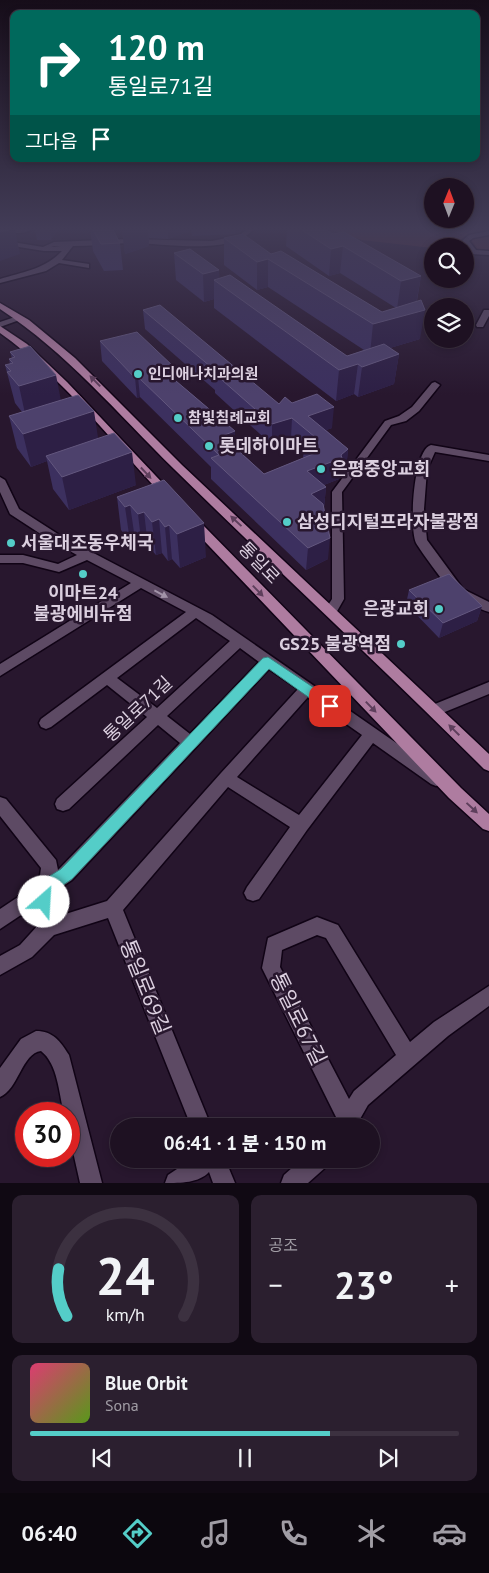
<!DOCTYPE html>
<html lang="ko">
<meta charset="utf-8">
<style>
:root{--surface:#1e1122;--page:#2b1f2f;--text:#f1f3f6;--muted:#a19da5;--line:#3c3140;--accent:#54cdc8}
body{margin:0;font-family:"PT Sans","Noto Sans KR",sans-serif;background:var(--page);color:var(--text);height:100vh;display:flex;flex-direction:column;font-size:19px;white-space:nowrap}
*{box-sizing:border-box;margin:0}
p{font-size:16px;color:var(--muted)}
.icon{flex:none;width:28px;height:28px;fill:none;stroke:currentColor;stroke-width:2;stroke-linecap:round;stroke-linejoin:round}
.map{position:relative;height:1183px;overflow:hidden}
.details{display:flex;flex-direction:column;gap:12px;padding:12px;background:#100913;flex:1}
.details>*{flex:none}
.top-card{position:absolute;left:10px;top:10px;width:470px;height:152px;border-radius:10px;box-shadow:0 2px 8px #0003,0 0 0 1px var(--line);background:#00695c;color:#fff;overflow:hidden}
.needle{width:32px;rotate:1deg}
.fabs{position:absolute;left:424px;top:178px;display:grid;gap:10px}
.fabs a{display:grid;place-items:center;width:50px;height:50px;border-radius:50%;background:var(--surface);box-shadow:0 2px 8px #0003,0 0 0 1px var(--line);font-size:25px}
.speed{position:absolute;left:15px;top:1102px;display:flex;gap:10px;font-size:25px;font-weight:700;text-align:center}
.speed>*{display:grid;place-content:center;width:65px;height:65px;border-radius:50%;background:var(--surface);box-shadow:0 2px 8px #0003,0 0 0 1px var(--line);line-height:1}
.speed .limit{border:8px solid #d22;background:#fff;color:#111}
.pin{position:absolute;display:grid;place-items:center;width:42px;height:42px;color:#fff;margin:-21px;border-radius:10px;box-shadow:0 2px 8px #0006}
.me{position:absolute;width:55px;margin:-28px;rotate:26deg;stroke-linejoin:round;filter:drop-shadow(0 0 4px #0008)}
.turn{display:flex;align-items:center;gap:18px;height:105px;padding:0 15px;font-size:22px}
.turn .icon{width:65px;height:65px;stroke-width:2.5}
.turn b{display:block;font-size:35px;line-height:42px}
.then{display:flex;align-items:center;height:48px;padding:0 15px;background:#0003;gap:10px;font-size:19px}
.big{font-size:38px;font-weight:800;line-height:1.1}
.details .widget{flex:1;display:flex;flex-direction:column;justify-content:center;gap:8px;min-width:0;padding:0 18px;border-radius:10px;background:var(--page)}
.details .dial{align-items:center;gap:0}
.dial svg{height:130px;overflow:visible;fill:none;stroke:var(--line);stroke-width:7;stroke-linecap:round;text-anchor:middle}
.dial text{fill:var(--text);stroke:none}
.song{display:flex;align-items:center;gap:15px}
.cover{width:60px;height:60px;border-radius:8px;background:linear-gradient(135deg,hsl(340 70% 55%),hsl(90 70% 35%))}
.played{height:5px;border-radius:2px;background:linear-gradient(90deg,var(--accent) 70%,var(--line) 70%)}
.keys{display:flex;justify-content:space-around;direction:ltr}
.heat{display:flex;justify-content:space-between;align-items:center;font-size:28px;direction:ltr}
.details .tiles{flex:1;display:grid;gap:12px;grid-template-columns:1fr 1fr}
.widget:last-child{grid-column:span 2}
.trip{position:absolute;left:110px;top:1118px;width:270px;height:50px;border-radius:25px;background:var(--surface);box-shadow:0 2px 8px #0003,0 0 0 1px var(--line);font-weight:800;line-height:50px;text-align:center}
.tabs{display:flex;height:80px;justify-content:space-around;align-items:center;background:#0c070e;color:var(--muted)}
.tabs .icon{width:35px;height:35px}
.tabs .current{color:var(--accent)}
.tabs b{font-size:22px;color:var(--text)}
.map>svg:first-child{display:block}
</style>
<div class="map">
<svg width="489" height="1183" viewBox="0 0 489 1183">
<rect width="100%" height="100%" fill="#28172e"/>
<!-- green -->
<path fill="#592c35" d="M331,230h158v22l-24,-1v-5h-33v2l-70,-8z"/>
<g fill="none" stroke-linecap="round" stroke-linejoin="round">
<defs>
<path id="street" d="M5,230h25c-5,4 -20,4 -25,0z
M246,230h7c-25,27 -92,12 -126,13 -18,1 -36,3 -54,3l-11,14 27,4v4l-30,-5 -13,8 -46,12v-4c23,-7 45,-10 62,-28h-18l-44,-7v-4l43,7 11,-5 73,-3 85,2 28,-6zM54,246h7l-10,1z
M489,231v4l-16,3 -4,3 7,9 13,1v4l-18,-1 -9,-13 7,-6z
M484,310h5v6l-6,11h-6l-1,-2z
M435,382l5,3 -21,26 -13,10 -15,4 -49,67 2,107 -8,14h-10l-1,-3 7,-11v-107l53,-71 14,-5 13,-9 20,-24z
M431,445l58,10v6l-54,-9 -8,18 -3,39 3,31 36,49 26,13v10c-10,-3 -26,-10 -34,-17 -6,-5 -35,-45 -39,-52 -7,-15 -3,-93 15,-98z
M0,477l5,3 14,29 42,27 151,79 229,159 3,5 -3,5 -5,2 -5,-2 -58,-41 -66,87 -48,69 -6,2 -6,-2 -3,-6 3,-6 43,-60 -62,-40 -105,123 88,216h-20l-83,-208 -54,17 -22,22 -32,18v-19l20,-11 20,-22 -4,-18 -36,24v-20l39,-26 2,-15 -41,-52v-19l6,2 50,61 2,10 2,-2 120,-125 -22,-18 -89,84 -6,2 -6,-2 -2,-5 2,-5 90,-82 -40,-32 -56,42 -5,2 -5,-2 -2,-4 2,-4 145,-107 -45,-24 -141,88v-12l131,-81 -44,-23 -28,12 -36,-9h-23v-8h23l35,9 19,-9 -24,-13 -43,-28 -10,-22zM196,618l34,23 -73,67 -40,-30zM240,648l19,14 -69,72 -23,-18zM269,669l29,20 -77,84 -114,128 -51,16 -3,-15 1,-10 18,-12zM308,697l54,38 -63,80 -62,-38z
M489,682v12l-54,22 -5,-2 -2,-4 2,-4z
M317,917l21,8 72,117 24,-20 55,-36v20l-41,30 -80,69 -12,21h-21l2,-7 -75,-151 6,-30zM317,935l9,3 70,117 -42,36 -5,8 -69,-132 2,-17z
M36,1031c17,0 24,10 33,24l33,128h-22l-11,-49v-20h-5c-5,-20 -6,-50 -23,-63 -19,2 -23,39 -41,46v-29l21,-29z
M192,1159h33l10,24h-22l-4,-11c-10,11 -28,11 -44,11l3,-8z
M302,1159h27l-3,8 -18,16h-27l3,-8z"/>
<path id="secondary" d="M18,316l7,2 -25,9v-5z"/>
<path id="primary" d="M0,303l29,17 46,38 107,107 307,289v17l-5,-2c-102,-102 -207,-199 -310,-300 -57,-56 -107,-116 -174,-160z
M0,326l27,18 40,38 105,111 1,2 -1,2h-8c-51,-55 -103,-121 -164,-164z
M193,518l4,1 264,269 28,26v17l-6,-2 -34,-31 -260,-273 -2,-3 2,-3z"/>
</defs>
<!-- street casing -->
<use href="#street" stroke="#100315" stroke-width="3"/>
<!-- secondary casing -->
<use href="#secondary" stroke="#100315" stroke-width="3"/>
<!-- primary casing -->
<use href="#primary" stroke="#100315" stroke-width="3"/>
<!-- street -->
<use href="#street" fill="#5d4a64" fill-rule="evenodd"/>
<!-- secondary -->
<use href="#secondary" fill="#5d4a64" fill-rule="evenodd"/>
<!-- primary -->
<use href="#primary" fill="#ae7ca0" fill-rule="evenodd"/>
</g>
<!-- wall -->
<path fill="#3c305f" d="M35,230h22l-6,10h-14z
M90,230h23l7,13 3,27 -19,1 -11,-20z
M122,230h68v1l-22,8 -19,-1v8l-24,8z
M191,230h50v1l-6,3 -43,2z
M287,230h39l7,4 88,42 -4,25 3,38 -30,9 9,6 -5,30 -36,13 -4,-3 -18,7 -122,-93v-9l-10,3 -28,-22 -2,-27 45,17v8l128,78 17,-6 -96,-63 -11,3 -33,-25v-27l47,16 111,58 14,-4 -56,-35 -11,3 -43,-30z
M143,310l136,94 13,-1 40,25 -6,2 22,19 -2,21 -6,5 -1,4 -15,6 2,2 -2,21 4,51 -22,11 -95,-91v-12l-71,-70 -3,1 -35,-37 -2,-20 74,26 1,13 60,51v16l29,27 39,-16 1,-9 -13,-11 -19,7 -57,-52v-3l-70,-61z
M10,352l51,48 37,38 38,47 -67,25 -16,-21 -6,-28 -16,6 -14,-19 -8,-32 13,-4 -7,-9 -10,-38 5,-1 -1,-5 3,-1z
M164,480l42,77 -26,11 -8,-9 -4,2 -6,-8 -6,2 -8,-9 -6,2 -7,-9 -5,2 -9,-11 -4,-33z
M409,590l73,16 -5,15 -38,17 -33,-34z"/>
<!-- shaded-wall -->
<path fill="#2d1f45" d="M9,230h6l5,24 -20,7v-29z
M50,230h7l-6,10z
M122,230h26l1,16 -24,8z
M168,230h22v1l-22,8z
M235,230h6v1l-6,3z
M343,246l-3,27 -11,3 2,-27z
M268,259v28l-11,3v-28z
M219,270l1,14 -6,-4v19l-10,3 -1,-28z
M421,276l-5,28 -19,5 4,-28z
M425,310l-5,29 -50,15 3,-30z
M399,354l-5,30 -36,13 4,-30z
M358,364l-4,30 -18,7 3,-31z
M174,367l1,20 -12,-17z
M56,375l6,31 -36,12 -7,-32z
M138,377l2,20 -3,1 -2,-20z
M334,407l-2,21 -19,7 -5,-19z
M94,411l5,33 -53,12 1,5 -16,6 -8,-33z
M292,418l-1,20 -19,7v-21z
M235,431v21l-13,-16z
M348,449l-2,21 -6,5 -1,4 -33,13 1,-21 34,-16z
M132,452l4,33 -67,25 -7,-33z
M326,487l-2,21 -13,-14z
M130,505l5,34 -5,2 -5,-34z
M144,512l4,34 -6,2 -4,-34z
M159,519l3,34 -6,2 -4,-33z
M204,523l2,34 -26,11 -3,-34z
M169,525l3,34 -4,2 -3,-34z
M330,538l-2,21 -22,11 2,-22z
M482,606l-5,15 -38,17 4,-15z"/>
<!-- building -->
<path fill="#4d416c" stroke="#63577e" d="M0,230h9l-9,2z
M93,230h20l7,13 -19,1z
M302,230h24l7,4 11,-2 77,44 -20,5 -58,-35 -12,3z
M243,234l28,20 10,-3 101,61 39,-12 4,10 -52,14 -105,-65 -11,3 -33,-24z
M190,249l29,21 -16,4 -29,-21z
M230,275l117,81 37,-12 15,10 -37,13 -4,-3 -19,6 -125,-90z
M160,305l119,99 6,-7 7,6 25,-9 17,13 -26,9 40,33 -7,6 1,3 -35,13 19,16 -15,7 12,10 7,34 -22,10 -97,-90 8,-3 -81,-78 -3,1 -35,-37 37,-9 37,35 -11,3 72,61 -13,5 42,38 54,-22 -13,-11 10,-4 -23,-19 -20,6 -58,-51 3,-1 -74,-62z
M30,346l26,29 -37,11 -12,-14 4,-1 -6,-6 8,-2 -4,-4 6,-2 -5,-5z
M78,395l16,16 -71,23 -14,-18z
M114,433l18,19 -70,25 -16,-21z
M164,480l40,43 -27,11 -8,-9 -4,2 -6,-8 -7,3 -8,-10 -6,2 -8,-9 -5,2 -8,-10z
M449,574l33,32 -39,17 -34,-33z"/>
<!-- one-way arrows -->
<defs><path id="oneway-solid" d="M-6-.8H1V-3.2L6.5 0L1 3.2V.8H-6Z" transform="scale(1.25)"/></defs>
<g fill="#5e3f5c">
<use href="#oneway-solid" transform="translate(95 381) rotate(-134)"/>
<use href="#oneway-solid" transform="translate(146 473) rotate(47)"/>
<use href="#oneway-solid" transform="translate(236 521) rotate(-137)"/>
<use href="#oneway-solid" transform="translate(258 591) rotate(46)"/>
<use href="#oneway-solid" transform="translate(371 707) rotate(46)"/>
<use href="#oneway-solid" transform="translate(454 730) rotate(-135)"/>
<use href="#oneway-solid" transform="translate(472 808) rotate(43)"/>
</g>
<use fill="#a293a8" href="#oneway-solid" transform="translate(161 594) rotate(28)"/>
<!-- sky -->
<linearGradient id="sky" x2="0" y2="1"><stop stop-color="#160d19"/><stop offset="0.58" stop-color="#423c57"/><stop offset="1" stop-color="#423c57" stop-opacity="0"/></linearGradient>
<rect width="489" height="395" fill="url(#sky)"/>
<!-- route -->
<path fill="#54cdc8" stroke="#378582" d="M268,657l67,45 2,4 -2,3 -5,2 -5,-2 -56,-40 -197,210 -19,13 -4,16 -5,2 -6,-2 -2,-6 4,-20 21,-13 202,-211z"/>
<!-- markers -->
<g fill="#54cdc8" stroke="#28172e" stroke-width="2">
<circle cx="138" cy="374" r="5"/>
<circle cx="178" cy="418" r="5"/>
<circle cx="209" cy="446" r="5"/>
<circle cx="321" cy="469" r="5"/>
<circle cx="287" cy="522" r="5"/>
<circle cx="11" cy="543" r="5"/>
<circle cx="83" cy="574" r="5"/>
<circle cx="439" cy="609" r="5"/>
<circle cx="401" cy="644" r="5"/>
</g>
<g text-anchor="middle" stroke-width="5" stroke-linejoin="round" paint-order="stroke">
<!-- far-poi labels -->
<g font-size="15" font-weight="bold" fill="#dbcfdf" stroke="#28172e" text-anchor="start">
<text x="148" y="379">인디애나치과의원</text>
<text x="188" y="423">참빛침례교회</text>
</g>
<!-- poi labels -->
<g font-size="18" font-weight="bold" fill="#dbcfdf" stroke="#28172e" text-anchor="start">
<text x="219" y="452">롯데하이마트</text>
<text x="331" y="475">은평중앙교회</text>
<text x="297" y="528">삼성디지털프라자불광점</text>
<text x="21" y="549">서울대조동우체국</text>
<text x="83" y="599" text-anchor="middle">이마트24<tspan x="83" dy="21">불광에비뉴점</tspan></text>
<text x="429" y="615" text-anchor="end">은광교회</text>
<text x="391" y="650" text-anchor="end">GS25 불광역점</text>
</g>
<!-- street labels -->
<g font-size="18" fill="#dbcfdf" stroke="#28172e">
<text transform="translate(259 563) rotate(46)" y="6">통일로</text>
<text transform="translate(138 709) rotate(-43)" y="6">통일로71길</text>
</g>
<!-- near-street labels -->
<g font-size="21" fill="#dbcfdf" stroke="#28172e">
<text transform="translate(145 987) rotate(68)" y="7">통일로69길</text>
<text transform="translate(298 1019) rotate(64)" y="7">통일로67길</text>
</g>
</g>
</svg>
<div class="fabs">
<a><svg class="needle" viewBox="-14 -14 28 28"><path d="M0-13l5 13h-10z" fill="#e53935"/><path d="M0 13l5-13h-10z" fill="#a19da5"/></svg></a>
<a><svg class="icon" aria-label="search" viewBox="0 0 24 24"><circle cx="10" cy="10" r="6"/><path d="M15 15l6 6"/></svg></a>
<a><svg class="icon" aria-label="layers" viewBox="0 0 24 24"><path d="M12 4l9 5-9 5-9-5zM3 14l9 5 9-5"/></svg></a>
</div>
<div class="speed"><div class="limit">30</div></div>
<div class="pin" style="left:330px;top:706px;background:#d93025"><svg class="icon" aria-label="arrive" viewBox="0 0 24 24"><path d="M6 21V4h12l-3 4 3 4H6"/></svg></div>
<svg class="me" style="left:44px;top:902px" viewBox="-20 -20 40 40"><circle r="19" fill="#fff"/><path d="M0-13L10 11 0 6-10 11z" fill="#54cdc8"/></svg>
<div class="trip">06:41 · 1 분 · 150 m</div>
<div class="top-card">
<div class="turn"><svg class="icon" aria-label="right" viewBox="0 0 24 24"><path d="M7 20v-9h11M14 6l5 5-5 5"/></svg><div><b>120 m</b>통일로71길</div></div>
<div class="then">그다음<svg class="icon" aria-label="arrive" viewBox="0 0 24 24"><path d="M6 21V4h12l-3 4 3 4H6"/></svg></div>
</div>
</div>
<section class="details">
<div class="tiles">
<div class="widget dial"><svg viewBox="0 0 100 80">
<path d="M14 69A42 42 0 1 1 86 69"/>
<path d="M14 69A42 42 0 0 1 9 40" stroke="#54cdc8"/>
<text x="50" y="56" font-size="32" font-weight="700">24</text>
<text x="50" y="72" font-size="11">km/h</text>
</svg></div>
<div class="widget"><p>공조</p>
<div class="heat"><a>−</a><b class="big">23°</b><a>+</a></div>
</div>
<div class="widget">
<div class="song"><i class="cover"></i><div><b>Blue Orbit</b><p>Sona</p></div></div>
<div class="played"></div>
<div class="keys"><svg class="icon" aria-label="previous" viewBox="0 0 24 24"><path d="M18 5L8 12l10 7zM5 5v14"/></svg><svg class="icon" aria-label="pause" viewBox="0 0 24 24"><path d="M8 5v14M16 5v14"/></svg><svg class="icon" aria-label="next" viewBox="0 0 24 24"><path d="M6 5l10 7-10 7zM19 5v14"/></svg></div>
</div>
</div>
</section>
<nav class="tabs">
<b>06:40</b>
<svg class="icon current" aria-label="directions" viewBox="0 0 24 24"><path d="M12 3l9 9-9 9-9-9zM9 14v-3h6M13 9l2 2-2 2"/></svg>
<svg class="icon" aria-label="music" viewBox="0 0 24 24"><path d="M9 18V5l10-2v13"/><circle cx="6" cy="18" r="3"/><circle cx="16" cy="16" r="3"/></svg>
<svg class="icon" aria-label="phone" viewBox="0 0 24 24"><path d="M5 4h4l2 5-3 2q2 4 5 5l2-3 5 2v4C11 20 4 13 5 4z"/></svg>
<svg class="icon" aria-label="climate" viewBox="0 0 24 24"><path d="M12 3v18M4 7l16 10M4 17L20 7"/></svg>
<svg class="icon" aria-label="car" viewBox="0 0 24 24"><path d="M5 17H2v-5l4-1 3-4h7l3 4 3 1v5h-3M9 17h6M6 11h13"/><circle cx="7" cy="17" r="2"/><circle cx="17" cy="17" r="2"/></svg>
</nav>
